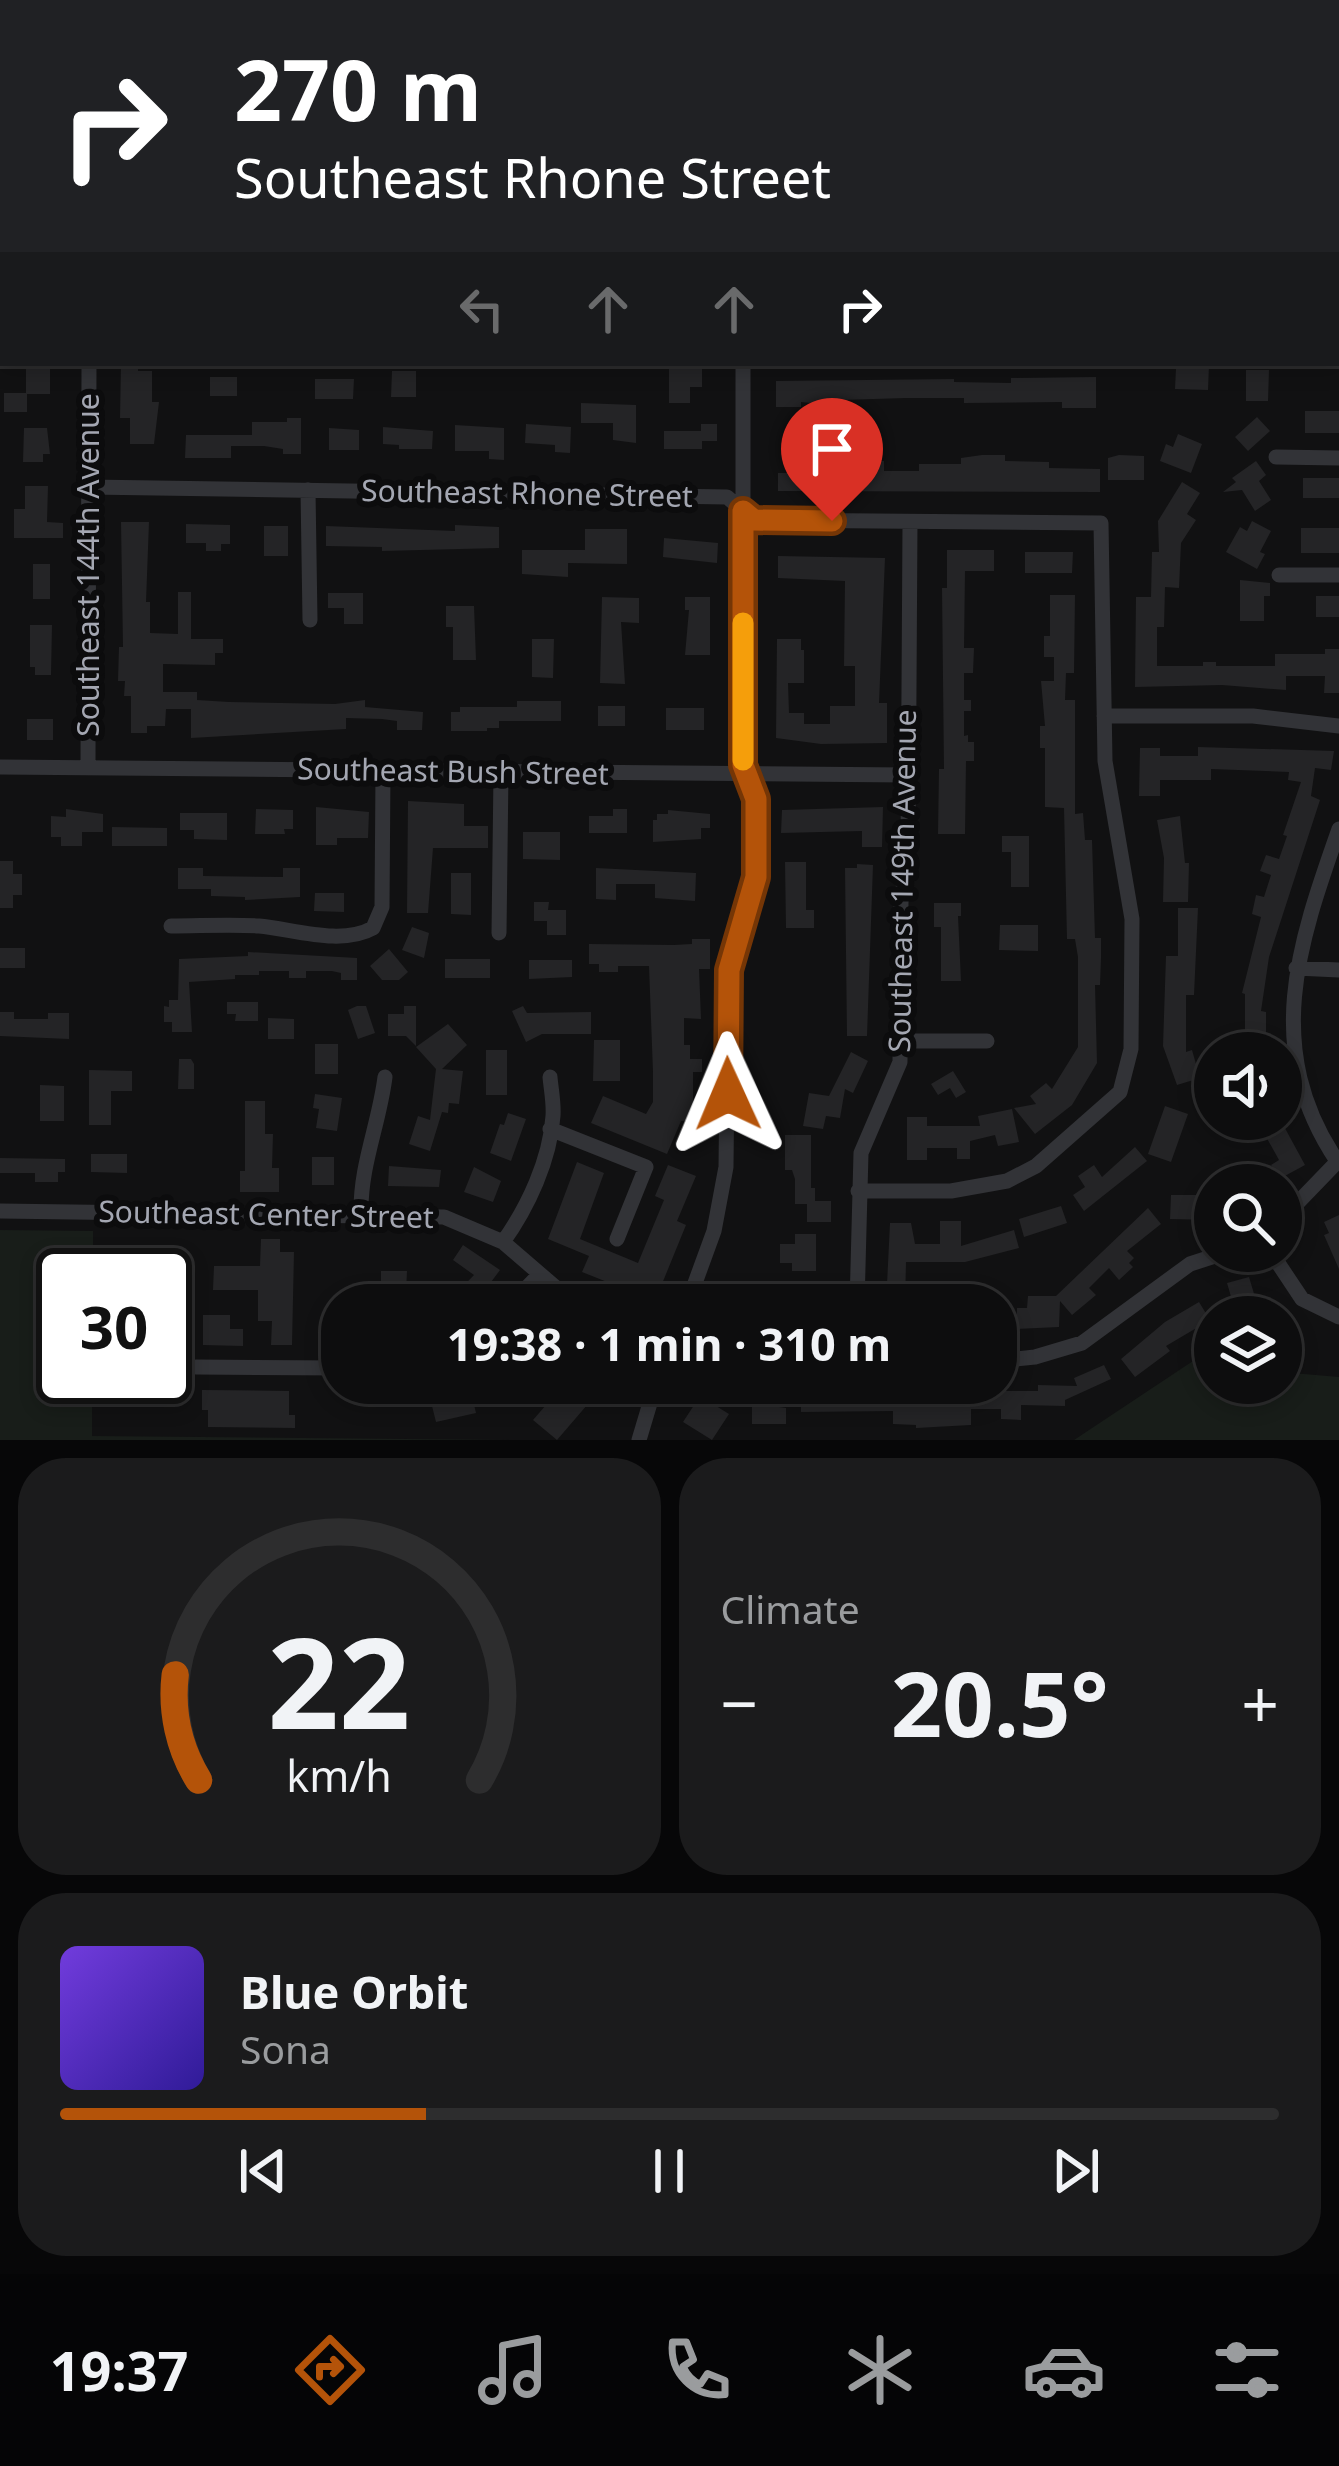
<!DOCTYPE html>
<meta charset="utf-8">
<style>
:root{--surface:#0d0d0e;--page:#1b1b1c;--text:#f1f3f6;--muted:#9a9c9e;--line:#2d2d2e;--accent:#b45309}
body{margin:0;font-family:"Noto Sans",sans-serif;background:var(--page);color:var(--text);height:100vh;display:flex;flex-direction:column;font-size:45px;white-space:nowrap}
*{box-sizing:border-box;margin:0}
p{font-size:39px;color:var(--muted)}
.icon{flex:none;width:66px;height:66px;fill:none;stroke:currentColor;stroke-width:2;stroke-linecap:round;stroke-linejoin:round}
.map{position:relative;height:1440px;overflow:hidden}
.panel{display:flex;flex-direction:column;gap:18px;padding:18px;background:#070708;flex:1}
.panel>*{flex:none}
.guide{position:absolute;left:0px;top:0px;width:1341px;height:366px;box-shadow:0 6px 18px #0003,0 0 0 3px var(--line);background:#202124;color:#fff;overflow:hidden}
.controls{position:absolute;left:1194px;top:1032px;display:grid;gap:24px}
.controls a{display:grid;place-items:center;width:108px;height:108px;border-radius:50%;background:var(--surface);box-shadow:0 6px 18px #0003,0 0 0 3px var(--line);font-size:60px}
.speed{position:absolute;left:36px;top:1248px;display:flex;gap:24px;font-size:60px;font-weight:700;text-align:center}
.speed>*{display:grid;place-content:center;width:156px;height:156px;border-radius:50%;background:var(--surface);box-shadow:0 6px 18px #0003,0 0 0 3px var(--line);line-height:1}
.speed .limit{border:6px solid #111;border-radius:18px;background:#fff;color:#111}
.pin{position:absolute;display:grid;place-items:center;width:102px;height:102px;color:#fff;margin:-123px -51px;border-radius:50% 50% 50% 0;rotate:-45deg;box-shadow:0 0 12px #0007}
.pin .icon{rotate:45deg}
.me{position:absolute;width:132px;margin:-66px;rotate:359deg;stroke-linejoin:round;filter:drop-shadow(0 0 9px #0008)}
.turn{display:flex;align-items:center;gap:42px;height:252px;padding:0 36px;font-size:54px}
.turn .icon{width:156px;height:156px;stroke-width:2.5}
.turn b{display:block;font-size:84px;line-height:102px}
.lanes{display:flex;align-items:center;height:114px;padding:0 36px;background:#0003;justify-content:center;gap:60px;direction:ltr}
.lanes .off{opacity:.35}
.big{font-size:90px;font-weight:700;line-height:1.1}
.panel .card{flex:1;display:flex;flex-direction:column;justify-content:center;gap:18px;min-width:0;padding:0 42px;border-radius:48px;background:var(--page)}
.panel .dial{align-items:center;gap:0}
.dial svg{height:312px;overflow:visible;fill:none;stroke:var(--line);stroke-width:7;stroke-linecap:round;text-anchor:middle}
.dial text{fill:var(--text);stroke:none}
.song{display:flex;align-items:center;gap:36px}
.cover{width:144px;height:144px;border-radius:18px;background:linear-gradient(135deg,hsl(260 70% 55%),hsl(250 70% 35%))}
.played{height:12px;border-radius:6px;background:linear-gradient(90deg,var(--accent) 30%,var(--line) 30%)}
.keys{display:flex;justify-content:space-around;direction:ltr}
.heat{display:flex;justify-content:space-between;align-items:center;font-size:66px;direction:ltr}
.panel .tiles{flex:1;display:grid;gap:18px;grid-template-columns:1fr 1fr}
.card:last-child{grid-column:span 2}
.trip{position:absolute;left:321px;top:1284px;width:696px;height:120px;border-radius:48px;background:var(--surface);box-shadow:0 6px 18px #0003,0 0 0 3px var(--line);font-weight:700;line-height:120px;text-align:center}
.tab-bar{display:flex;height:192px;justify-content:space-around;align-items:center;background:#050506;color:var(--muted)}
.tab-bar .icon{width:84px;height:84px}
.tab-bar .on{color:var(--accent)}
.tab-bar b{font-size:54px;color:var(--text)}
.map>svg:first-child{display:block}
</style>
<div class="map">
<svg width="1339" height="1440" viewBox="0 0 1339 1440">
<rect width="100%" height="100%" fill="#111112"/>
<!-- green -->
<path fill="#181d19" d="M0,1230l93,1v44h-30v102h29v59l427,4h-519z
M1202,1355l13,4v24h66v-11l58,5v63h-265z"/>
<!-- building -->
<path fill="#242426" d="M121,363h17v8h14v31h7l-5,42h-24v-26h-10z
M702,365v22h-12v16h-21v-37z
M1195,365h14l-1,25 -33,-1 1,-21 19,1z
M26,369h24v25h-23v18h-23v-19h22z
M1246,370h23l-1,31h-22z
M392,371h24v26h-25z
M210,377h27v19h-27z
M1096,377v31h-34v-6l-98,1v-5h-58l-65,2v6l-40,-4v5h-25v-26l178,-2v3l57,1v-5z
M315,379h39l-1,20h-38z
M581,403l55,2v38l-23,-3v-17h-32z
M1305,411h34v22h-34z
M1257,417l13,14 -22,20 -13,-14z
M287,418h14v36h-18v-5l-19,-3h-33v12h-46l1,-23h66v-13h35z
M526,424l45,3 -1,26 -15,-1v-7l-30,-2z
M701,424h16v17h-15v8h-38v-18h37z
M455,425l49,3v32l-15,-1v-8h-34z
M383,427l50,4 -1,18h-33v-4l-16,-1z
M24,428h23l3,26h-7v8h-20z
M329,428l30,2v20h-30z
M1178,434l24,10 -11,29 -31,-12 6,-17 7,3z
M982,455h23v6l44,1v6l51,1v23l-322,-1v-18h45v-17h19v19h28v-14h14v10h35v-7h42v-6z
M1119,455l25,1v24h-36v-22z
M1256,461l10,14 -7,6 12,19 -16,11 -13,-21 -19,2 13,-10 -4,-4z
M1303,478h36v20h-36z
M1182,482l18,11 -13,21 9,6 -15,23 -2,45 -14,-1 -1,40h-7v39h46v-4h13v4h59v-12h50v-5h14v44h-15l1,-17h-39v14l-64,-5 -87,2 1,-90h15l1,-45h7l-1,-31z
M25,486h23l-1,36 16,1v15h-49v-29h11z
M1252,521l19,10 -11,21 5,2 -8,15 -31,-17 14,-25 7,4z
M121,522h28l-3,80h4v31l28,1v-42h13v47h32v14h-8v12l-52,-1v28h34v8l32,2 106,2 30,-4v7l58,5 -1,18h-25v-9l-15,-2 -36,-1v11l-155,9v-29h-25l-1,17h-18v7h-16v-37h-7l1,-15h-7l1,-34h4z
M186,524l44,1v19h-9v7h-15v-8h-20z
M455,525l44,2v21l-117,3v-4l-56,-1v-20l129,5z
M264,526h24v30h-24z
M1301,528h38v25h-38z
M585,529h42v35l-59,-1v14l-46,-3v-24h63z
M664,538l54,5 -1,20 -54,-6z
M947,550h47v21h-29l-1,77h10l-1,25h-9v27h7v11h-7v25l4,-1v7h6v19h-8l-1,73h-27l1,-65h5l-2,-181h5z
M1025,552h48l-1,21h-47z
M778,556l107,2 -6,145h8v40l-66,1 -45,-6 1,-99h24v11h3v33h-16l1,30h15v11h26v-18h25v-40h-11l1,-85 -67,-3z
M33,564h17v35h-17z
M1240,580l30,3v13h-6v25h-24z
M328,593h35v31h-19v-16h-16z
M1050,595h25l-1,78h-8l-1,27h10v114l8,-1 2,27h7l3,98h6v20l-1,27h-5l2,78 -25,42 -37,29 -21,-26 22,-4 -6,-8 16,-13 6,6 26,-42v-90l-3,-18h-8l-3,-131 -19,-1v-59h-5v-22h5l-4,-45h13v-24h-10v-21h6z
M1316,596h23v21h-23z
M602,597l37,1v25l-18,-1 4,62 -25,-1z
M685,597h25v58h-25l4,-45h-4z
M446,606h28l2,54h-23v-33h-7z
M30,625h22l-1,50h-16v-8h-5z
M532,639h22l-1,39 -21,-1z
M517,701h44v20h-62v7h-12v3h-36v-19h9v-5h57z
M598,706h27v20h-27z
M666,708h38v22h-38z
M27,719h26v21h-26z
M1198,747l136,4 -3,19 -16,-2 -4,28 9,4 -51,157 -8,54 5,1v41h-21v-59l-3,-1 19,-76 -9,-3 4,-19 8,2 7,-22 -11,-4 6,-16 13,4 8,-23 -4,-1 18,-53 -13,-2 1,-8 -78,-3v11h-51v16h-21l1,-48h20v8h38z
M408,801l56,3v22h24v22h-55l-5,65h-21z
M316,807l53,5 -1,26h-31v7h-21z
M883,807l-1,40h-20v-16l-81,2 1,-23z
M66,809l37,5v18h-21v14h-21v-9h-10v-21l15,1z
M256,809l37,1v19h-9l1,5h-30z
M613,809h14v24h-38v-17h24z
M668,810l42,4v14h-9v11l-48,3v-22h4v-6h11z
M180,813h47v27l-33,-1v-9h-14z
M1180,816l5,47h4l-1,39h-25l1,-44 -7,-38z
M112,827l55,1v18h-55z
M523,832h37v28l-37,-1z
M1002,836h27v51h-18v-35h-9z
M0,861h13v13h9v21h-9v13h-13z
M785,862h21v48h8v18h-28z
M857,864l16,1 -6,171h-20l-2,-168h12z
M178,868h25v8l80,1v-9h17v29l-55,3v-3l-34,-1v-7h-33z
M596,868l100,5 -1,28 -40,-3v-14h-39v16l-20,-1z
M451,873h20v42l-20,-1z
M315,893h29v19l-30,-1z
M534,902h15l-1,8h18v25h-19v-14h-13z
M934,903h27v13h-3l3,65h-20v-54h-7z
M1178,908h20l-4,87h-8v57l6,-2 8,28 -23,7 -14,-39 3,-90h12z
M1000,925h38v26l-39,-1z
M412,927l17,6 -5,25 -22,-8z
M692,939h18v30h-11l2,50 -17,-1v27h6v14h12v13h-9v36h6v13h-18l-14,33 -76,-31 12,-27 43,18 7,-12v-30l-4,-106h-31v6h-19v-8h-10v-20l85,1 18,-1z
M0,948h25v20h-25z
M389,949l19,23 -9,8h-17l-12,-14z
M248,952l109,6v22h-16v-7l-9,-2h-26v7h-17v-7h-30v4h-24v4l-46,3 3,50h-20v-10h-8v-16l5,1v-7h9l1,-41 69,-3z
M445,959h45v19h-45z
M529,960h43v17l-43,2z
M227,1002h31v19h-23l1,-7h-9z
M357,1006h9l9,27 -17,6 -10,-29z
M404,1006h12v40l-10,-10h-18v-22h16z
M523,1006l4,7 64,-1v22h-49l-16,8 -14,-31z
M0,1012h14v7h34v-6h21v26l-69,-3z
M268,1018l26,1v20h-26z
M448,1024l19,21 -25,24 21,2 -4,33 -10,-1 -1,10 -6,-1 -12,39 -21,-7 9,-28 12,4 6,-51 -20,-22z
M594,1040h26v41h-27z
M315,1044h23v30h-23z
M486,1050h21v45h-21z
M851,1052l17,9 -15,32 -8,-4 -5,29 -14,-2 -3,13 -20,-3 6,-33 20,3z
M179,1059h12l3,5v25h-16z
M89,1070l43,1v20h-21v34h-22z
M953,1071l13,21 -10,6 -6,-10 -12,7 -7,-11z
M40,1085l24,1v35h-24z
M315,1094l27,4 -5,33 -21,-3 3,-19 -6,-1z
M245,1101h20v33h8l-1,34h7v24h-39v-21h5z
M1165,1106l23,8 -17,48 -23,-8z
M1012,1109l7,33 -21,4 -3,-11 -25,6v18h-13v-11h-30v12h-20v-43h20v9h53l-2,-10z
M508,1113l18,6 -15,42 -21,-8 10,-29 4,1z
M1269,1119h11l25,46 -37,20h-26l31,-17 -2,-3 8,-5 -20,-36z
M785,1135h26v53h4v13h16v21h-24v-18h-12v-25l-3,-9h-7z
M1135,1147l12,14 -63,50 -11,-16 12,-8 -7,-11 16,-11 8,12z
M91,1154h36v19l-36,-1z
M312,1157h22v28h-22z
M0,1158l65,1v13h-7v10h-23v-9h-35z
M577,1162l27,11 -24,66 58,24 26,-63 -9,-4 13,-31 28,11 -19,45 9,4 -31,76 -73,-29 7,-16 -41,-17z
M389,1166l52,4 -2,17 -51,-1z
M474,1167l27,14 -8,21 -29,-10z
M1171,1195h33v11l10,-6v20l-44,-1z
M1061,1206l6,17 -43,14 -5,-18z
M1148,1208l13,16 -34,27 7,7 -5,5 4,4 -14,13 -10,-12 -20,20 7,7 -24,20 -12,-14 -1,26 -63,3v-15l21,1v-8h10l1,-12h28z
M1339,1215v54l-15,-34 5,-2 -5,-11z
M940,1221h21v25l53,-16 5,18 -54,14h-59l-1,43h-19l4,-82h21l4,21h25z
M795,1234h21v37h-24v-8h-12v-19h15z
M261,1239h19v13h14l-2,93h-21l1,-24h-14v-31h-45l1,-24h46z
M463,1245l37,25 -26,35h-29l29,-30 -21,-15z
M381,1271h26l-1,22h-25z
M1249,1277l12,40h-24l-10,-34z
M1199,1302l11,18 -44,26 4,5 -35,26 -14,-18 44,-37z
M203,1315h27v14h13v17l-40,-1z
M1104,1365l7,14 -46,21v6l-44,-1v15l-20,-1v-10h-30v16l-55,3v-3l-23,-1v-13l-92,1v-20l113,-1v14h36v-14h88v-6l39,1 -3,-8z
M565,1383h41l-49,57 -24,-20z
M202,1390l87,1v24h6v13l-87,-1v-17h-6z
M752,1391h21l-1,15 14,2v16h-34z
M471,1392l5,21 -40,9 -5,-20z
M700,1396l29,18 -17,26 -29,-18z"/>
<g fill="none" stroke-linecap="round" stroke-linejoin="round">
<!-- minor -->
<path stroke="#323337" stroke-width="15" d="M90,0v3
M1035,0v3
M1295,0v3
M386,2l45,-2
M1192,3v-3
M1338,136h1
M0,150h3
M1338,213l1,-3
M1276,457l63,1
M89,487l638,10 27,23 347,3 4,238 27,158 -1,130 -11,43 -84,74 -29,15 -56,10h-93
M308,490l2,130
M1279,575h60
M1104,716h149l86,10
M0,767l907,8
M88,767l1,-404
M171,926c29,0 59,-2 88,0 34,3 82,20 114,2l9,-21 1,-136
M499,933l2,-161
M1296,968l43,2
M902,1041h85
M550,1129l96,38 -29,72
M1337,1161c-75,-112 -39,-216 2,-332
M0,1211l444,6 59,25 73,63
M361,1214c-1,-49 18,-89 24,-137
M1281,1220l58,-60
M503,1242c25,-35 47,-82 50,-126 1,-13 -2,-27 -3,-39
M1270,1251l32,48 37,18
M510,1305l28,-29
M687,1305l27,-74 12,-64 2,-182 10,-55 18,-53v-78l-13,-34v-402
M857,1305l4,-152 39,-91 1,-160 7,-48 2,-332
M996,1361l39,-4 47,-14 108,-79 40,-13
M196,1367l146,1
M639,1440l17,-57"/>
<!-- major -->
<path stroke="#4f5056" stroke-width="18" d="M678,0l8,3
M754,3v-3
M1338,246h1"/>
</g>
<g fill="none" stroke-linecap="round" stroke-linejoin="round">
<defs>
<path id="route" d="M728,1094l1,-124 27,-93v-78l-13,-34v-254l11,9 78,1"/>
</defs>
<!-- route casing -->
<use href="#route" stroke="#753606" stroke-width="30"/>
<!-- route -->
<use href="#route" stroke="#b45309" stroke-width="21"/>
<!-- slow -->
<path stroke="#f59e0b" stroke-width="21" d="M743,623v137"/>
</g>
<g text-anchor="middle" stroke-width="12" stroke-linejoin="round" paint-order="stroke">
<!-- street labels -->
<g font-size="30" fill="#a4a7b2" stroke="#0c0c0d">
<text transform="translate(527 494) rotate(1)" y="10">Southeast Rhone Street</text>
<text transform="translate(89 565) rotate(-90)" y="10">Southeast 144th Avenue</text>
<text transform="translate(453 772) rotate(1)" y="10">Southeast Bush Street</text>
<text transform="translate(903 881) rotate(-89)" y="10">Southeast 149th Avenue</text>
<text transform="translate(266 1215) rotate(1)" y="10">Southeast Center Street</text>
</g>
</g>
</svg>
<div class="controls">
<a><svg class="icon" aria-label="sound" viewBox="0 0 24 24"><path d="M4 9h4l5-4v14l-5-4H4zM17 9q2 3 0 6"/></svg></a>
<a><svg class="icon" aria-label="search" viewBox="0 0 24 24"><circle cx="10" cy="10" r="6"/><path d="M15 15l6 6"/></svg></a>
<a><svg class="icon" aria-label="layers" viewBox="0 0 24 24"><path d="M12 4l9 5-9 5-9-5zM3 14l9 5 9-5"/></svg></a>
</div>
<div class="speed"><div class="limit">30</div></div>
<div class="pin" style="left:832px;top:521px;background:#d93025"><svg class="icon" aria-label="arrive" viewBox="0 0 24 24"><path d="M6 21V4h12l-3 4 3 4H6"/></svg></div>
<svg class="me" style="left:728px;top:1094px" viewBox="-20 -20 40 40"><path d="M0-17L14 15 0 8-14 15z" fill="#b45309" stroke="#fff" stroke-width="4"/></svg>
<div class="trip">19:38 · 1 min · 310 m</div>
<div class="guide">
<div class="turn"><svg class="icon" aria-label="right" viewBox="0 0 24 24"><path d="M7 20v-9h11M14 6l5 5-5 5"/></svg><div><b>270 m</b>Southeast Rhone Street</div></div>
<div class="lanes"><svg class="icon off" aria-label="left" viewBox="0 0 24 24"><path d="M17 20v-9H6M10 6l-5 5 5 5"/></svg><svg class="icon off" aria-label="ahead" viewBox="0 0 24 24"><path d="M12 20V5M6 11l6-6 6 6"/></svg><svg class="icon off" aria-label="ahead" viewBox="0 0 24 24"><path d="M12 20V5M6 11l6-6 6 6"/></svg><svg class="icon" aria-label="right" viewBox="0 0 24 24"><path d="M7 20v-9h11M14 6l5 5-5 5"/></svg></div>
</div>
</div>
<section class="panel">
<div class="tiles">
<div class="card dial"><svg viewBox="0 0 100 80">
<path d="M14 69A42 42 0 1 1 86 69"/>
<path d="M14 69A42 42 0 0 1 8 42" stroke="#b45309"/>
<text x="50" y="56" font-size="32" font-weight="700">22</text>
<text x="50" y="72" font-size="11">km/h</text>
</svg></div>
<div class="card"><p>Climate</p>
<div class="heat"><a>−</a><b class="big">20.5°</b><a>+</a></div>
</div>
<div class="card">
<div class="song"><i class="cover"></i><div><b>Blue Orbit</b><p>Sona</p></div></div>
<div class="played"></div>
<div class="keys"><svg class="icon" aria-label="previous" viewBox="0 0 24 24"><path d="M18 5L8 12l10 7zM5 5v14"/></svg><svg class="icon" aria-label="pause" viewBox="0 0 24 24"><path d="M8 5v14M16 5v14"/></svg><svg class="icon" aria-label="next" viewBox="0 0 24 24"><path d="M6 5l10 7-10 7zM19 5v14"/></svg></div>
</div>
</div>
</section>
<nav class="tab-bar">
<b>19:37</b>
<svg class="icon on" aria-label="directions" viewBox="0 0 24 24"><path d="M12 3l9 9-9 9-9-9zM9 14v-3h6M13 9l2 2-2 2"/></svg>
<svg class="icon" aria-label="music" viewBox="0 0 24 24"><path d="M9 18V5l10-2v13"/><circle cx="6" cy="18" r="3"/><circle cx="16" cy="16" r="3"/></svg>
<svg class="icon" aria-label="phone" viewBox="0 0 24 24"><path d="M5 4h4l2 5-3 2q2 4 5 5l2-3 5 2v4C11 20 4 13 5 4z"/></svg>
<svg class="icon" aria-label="climate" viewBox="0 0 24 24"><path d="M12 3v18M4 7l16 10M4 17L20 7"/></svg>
<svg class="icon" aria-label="car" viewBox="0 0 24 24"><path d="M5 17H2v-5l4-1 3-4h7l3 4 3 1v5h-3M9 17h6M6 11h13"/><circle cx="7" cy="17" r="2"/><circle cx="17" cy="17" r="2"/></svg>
<svg class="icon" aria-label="filters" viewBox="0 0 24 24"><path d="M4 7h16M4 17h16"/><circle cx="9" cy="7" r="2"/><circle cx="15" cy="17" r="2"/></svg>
</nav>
